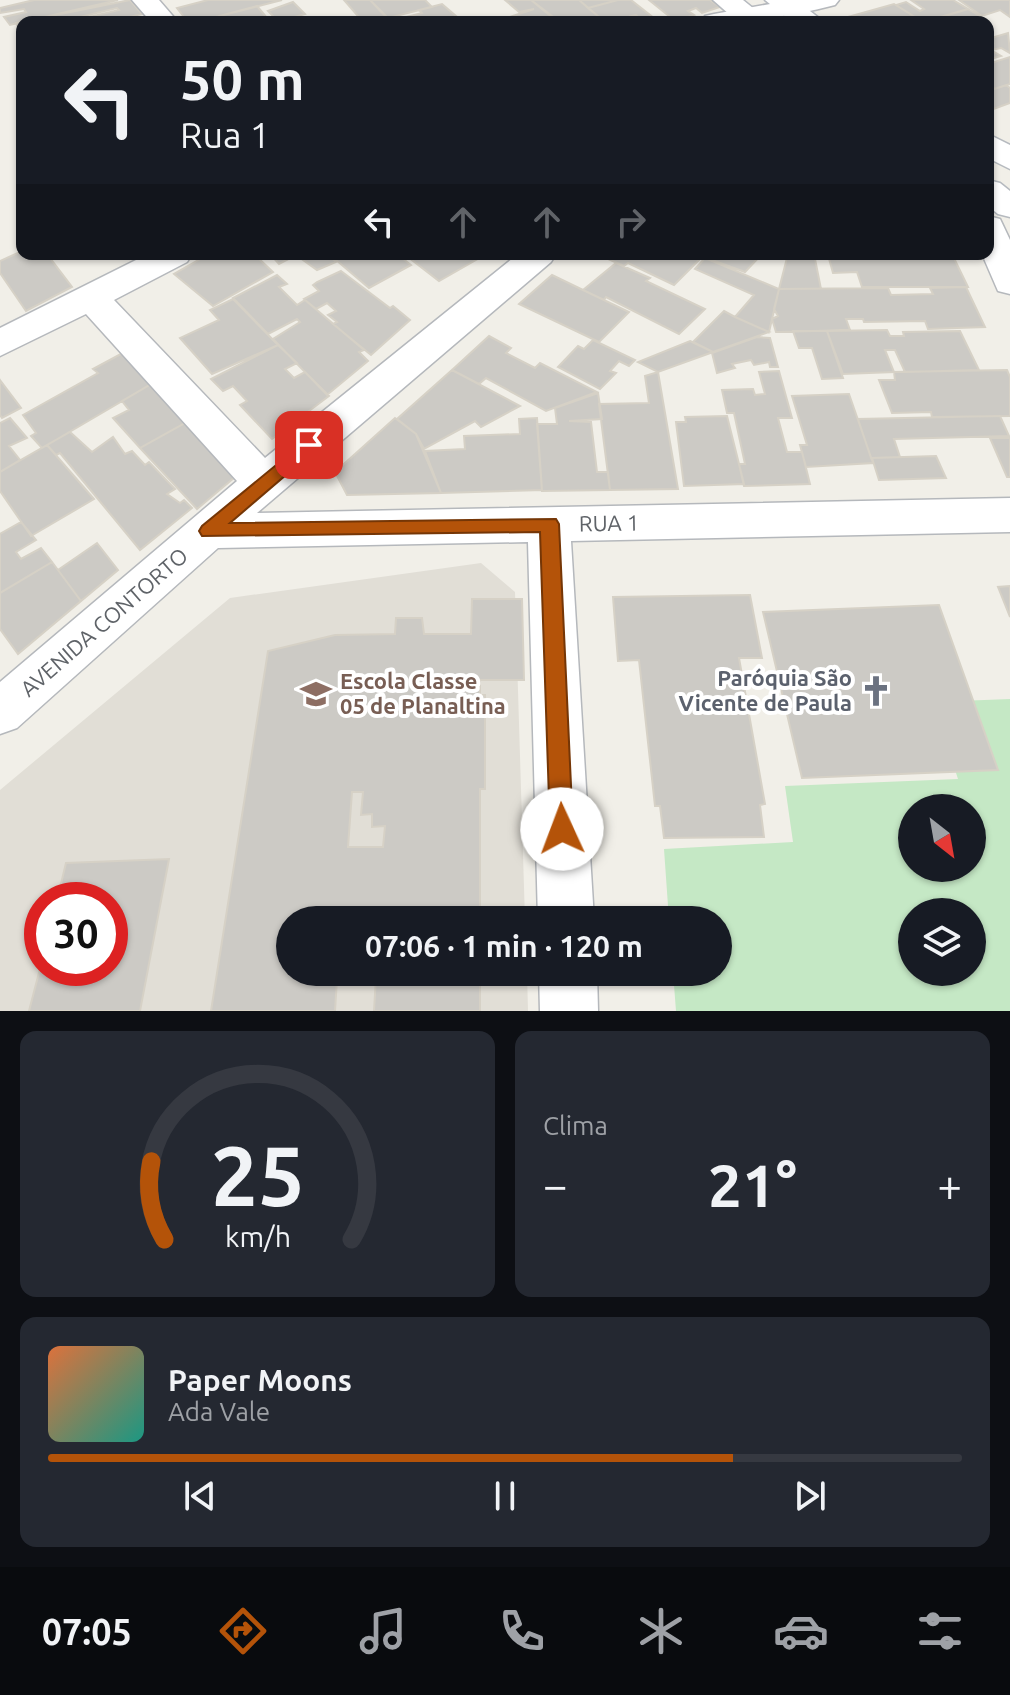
<!DOCTYPE html>
<html lang="pt">
<meta charset="utf-8">
<style>
:root{--surface:#171b24;--page:#242831;--text:#f1f3f6;--muted:#9ea1a6;--line:#363941;--accent:#b45309}
body{margin:0;font-family:Ubuntu,sans-serif;background:var(--page);color:var(--text);height:100vh;display:flex;flex-direction:column;font-size:30px;white-space:nowrap}
*{box-sizing:border-box;margin:0}
p{font-size:26px;color:var(--muted)}
.icon{flex:none;width:44px;height:44px;fill:none;stroke:currentColor;stroke-width:2;stroke-linecap:round;stroke-linejoin:round}
.map{position:relative;height:1011px;overflow:hidden}
.sheet{display:flex;flex-direction:column;gap:20px;padding:20px;background:#0d0f14;flex:1}
.sheet>*{flex:none}
.hud{position:absolute;left:16px;top:16px;width:978px;height:244px;border-radius:16px;box-shadow:0 2px 6px #0004;background:#171b24;color:var(--text);overflow:hidden}
.needle{width:52px;rotate:149deg}
.buttons{position:absolute;left:898px;top:794px;display:grid;gap:16px}
.buttons a{display:grid;place-items:center;width:88px;height:88px;border-radius:50%;background:var(--surface);box-shadow:0 2px 6px #0004;font-size:40px}
.speed{position:absolute;left:24px;top:882px;display:flex;gap:16px;font-size:40px;font-weight:700;text-align:center}
.speed>*{display:grid;place-content:center;width:104px;height:104px;border-radius:50%;background:var(--surface);box-shadow:0 2px 6px #0004;line-height:1}
.speed .limit{border:12px solid #d22;background:#fff;color:#111}
.pin{position:absolute;display:grid;place-items:center;width:68px;height:68px;color:#fff;margin:-34px;border-radius:16px;box-shadow:0 4px 12px #0006}
.me{position:absolute;width:88px;margin:-44px;rotate:358deg;stroke-linejoin:round;filter:drop-shadow(0 0 6px #0008)}
.turn{display:flex;align-items:center;gap:28px;height:168px;padding:0 32px;font-size:36px}
.turn .icon{width:104px;height:104px;stroke-width:2.5}
.turn b{display:block;font-size:56px;line-height:68px}
.lanes{display:flex;align-items:center;height:76px;padding:0 32px;background:#0003;justify-content:center;gap:40px;direction:ltr}
.lanes .off{opacity:.35}
.big{font-size:60px;font-weight:700;line-height:1.1}
.sheet .widget{flex:1;display:flex;flex-direction:column;justify-content:center;gap:12px;min-width:0;padding:0 28px;border-radius:16px;background:var(--page)}
.sheet .dial{align-items:center;gap:0}
.dial svg{height:208px;overflow:visible;fill:none;stroke:var(--line);stroke-width:7;stroke-linecap:round;text-anchor:middle}
.dial text{fill:var(--text);stroke:none}
.song{display:flex;align-items:center;gap:24px}
.cover{width:96px;height:96px;border-radius:12px;background:linear-gradient(135deg,hsl(20 70% 55%),hsl(170 70% 35%))}
.played{height:8px;border-radius:4px;background:linear-gradient(90deg,var(--accent) 75%,var(--line) 75%)}
.keys{display:flex;justify-content:space-around;direction:ltr}
.heat{display:flex;justify-content:space-between;align-items:center;font-size:44px;direction:ltr}
.sheet .tiles{flex:1;display:grid;gap:20px;grid-template-columns:1fr 1fr}
.widget:last-child{grid-column:span 2}
.trip{position:absolute;left:276px;top:906px;width:456px;height:80px;border-radius:40px;background:var(--surface);box-shadow:0 2px 6px #0004;font-weight:700;line-height:80px;text-align:center}
.tabs{display:flex;height:128px;justify-content:space-around;align-items:center;background:#090b0e;color:var(--muted)}
.tabs .icon{width:56px;height:56px}
.tabs .on{color:var(--accent)}
.tabs b{font-size:36px;color:var(--text)}
.map>svg:first-child{display:block}
</style>
<div class="map">
<svg width="1010" height="1011" viewBox="0 0 1010 1011">
<rect width="100%" height="100%" fill="#f1efe8"/>
<!-- education -->
<path fill="#e1ded6" fill-rule="evenodd" d="M481,563l34,29 10,328h-235v52h237l1,39h-528v-221l230,-192zM42,900h68v68h-68z"/>
<!-- green -->
<path fill="#c5e8c5" fill-rule="evenodd" d="M1010,699v312h-334l-3,-39h45v-52h-49l-5,-71 129,-7 -8,-56 173,-7 -25,-77zM912,808h60v60h-60zM912,912h60v60h-60z"/>
<!-- building -->
<path fill="#cccac5" stroke="#d6d1c6" stroke-width="2" fill-rule="evenodd" d="M34,0h84l-108,25 -6,-8 22,-5 -2,-3 -24,4v-5z
M130,0l12,14 -33,8h-41l51,-12 -2,-2 -58,14h-37v12l-6,-11z
M208,0h74l-85,22h-9l-11,-14z
M344,0h26l18,19 -25,3z
M370,0h55l7,7 -44,11z
M505,0h26l23,19 -9,3h-50l39,-13 -15,3z
M531,0h48l26,22h-45z
M579,0h39l-30,8z
M618,0h13l28,22h-15l-8,-7 -5,1 7,6h-33l-17,-14z
M649,0h61l10,7 -18,6 -6,-5 -8,3 6,4 -19,6z
M911,0h42l15,9 -45,13 -27,-17 10,-3 14,9 4,-2z
M959,0h51v17l-10,-7 -18,6z
M293,2l12,12 -28,8h-80l60,-16 10,12 6,-2 -5,-5z
M442,4l21,18 -72,-1 31,-8 -3,-3z
M894,4l29,18h-78l-4,-3z
M968,9l18,11 -45,2 9,-3 -5,-3z
M1008,33l2,20 -9,-5 -10,2 10,6 -13,4v-15l5,-2 -5,-4z
M1010,57v27l-15,5 -7,-5v-20z
M1006,85l4,3v15l-22,8v-20z
M22,251v3h25l25,33 -46,24 -26,-38v-12z
M209,254h45l19,18 -60,34 -39,-32z
M270,254h57l9,8 -19,8 -21,-15 -17,9z
M329,254h68l14,11 -42,23z
M404,254h64l8,6 -37,21z
M597,254h99l6,3 -28,28 -46,-22 -4,3z
M696,254h66l-17,18z
M788,254h26l7,35h-42z
M952,254l16,33h-106l-5,-15 -24,1 -5,-18z
M705,258l74,31 -10,43 -34,-15 19,-22 -59,-26z
M616,263l34,15 -4,3 59,28 -26,25 -73,-37 -2,3 -21,-10z
M341,271l49,37 3,-2 17,14 -39,35 -38,-31 4,-2 -9,-7 8,-4 -9,-8 -11,6 -12,-10 15,-8 -6,-6 4,-3z
M277,275l10,9 -8,3 18,18 8,-5 59,50 -5,2 9,9 -41,34 -54,-56 27,-17 -3,-3 -29,15 -35,-36z
M552,275l31,15 46,22 -30,30 -80,-38z
M966,287l19,40 -57,2 -3,-8 -61,1 -1,-3h-17l4,11 -74,2 -4,-13 6,-3 -4,-7 5,-20 109,-1 3,7 42,-1 -3,-6z
M233,299l45,46 -66,29 -32,-36 39,-18 -9,-10z
M724,311l11,6 34,15 -56,20 -20,-10z
M887,330l3,6h14l-1,-4 57,-1 19,39 -74,2 -10,-22h-10l9,22 -51,2 -16,-43z
M793,331h34l16,47 -21,1 -10,-31h-13z
M489,336l22,12 -5,5 29,15 5,-5 57,29 -51,19 -60,-33 -7,6 -27,-14z
M757,337l13,1 8,29h-8l-1,-5 -15,3 -3,-5 -19,4 3,4 -18,5 -5,-20z
M593,340l42,20 -6,6 -10,-5 -9,10 6,2 -16,16 -42,-22 20,-21 6,3z
M690,341l23,11 -55,20 -20,-10z
M278,345l19,18 -12,6 9,9 11,-6 24,24 -57,43 -32,-34 7,-4 -14,-15 -10,5 -12,-12z
M130,349l28,31 -116,68 -11,-12 5,-3 -13,-18 75,-42 -5,-4z
M452,370l68,36 -39,21 -6,-6 -51,28 -8,-15 -19,-15z
M1007,370l3,7v39l-78,1 -1,-5 -39,1 -13,-33h16l-1,-8z
M779,371l13,47h-14l9,34h15l8,32 -66,2 -5,-22h6l-11,-51h-7l-5,-23 31,-1 2,6 10,-1 -6,-22z
M658,372l20,117 -68,1 -11,-86 50,-1 -4,-27z
M0,380l21,28 -19,10 -2,-3z
M158,380l36,38 -54,30 -27,-30 16,-8 -7,-9z
M598,393l4,26 -33,2 22,1 6,50h11l2,18 -68,1 -5,-67h20l-2,-16z
M849,394l24,69 -67,4 -6,-22h7l-15,-49z
M727,416l17,68 -60,2 -8,-64h10l-1,-5z
M1000,416l9,20 -115,3 6,18 -29,1 -13,-39z
M10,418l17,20 -18,8 11,14 -20,12v-49z
M194,418l53,49 -50,42 -57,-61z
M395,418l21,16 25,59 -94,2 -12,-23z
M537,418l5,72 -101,3 -16,-42 40,-2 -1,-13 56,-2 -1,-15z
M70,432l22,20 21,-15 12,17 7,-3 13,14 4,-3 26,27 -8,5 13,9 4,-3 8,8 -52,42 -80,-97 -4,2 -9,-10z
M990,438h20v39h-3z
M47,445l47,54 -63,37 -31,-45v-19z
M936,456l10,22 -67,2 -7,-22z
M21,522l15,18 -20,12 5,7 20,-11 11,14 -52,31v-59z
M97,543l21,27 -37,31 -23,-31z
M52,562l29,39 -63,53 -18,-25v-36z
M1010,586v31l-12,-30z
M750,595l12,63h-23l26,146 -5,1 4,32 -100,1 -4,-32h-5l-16,-146 -21,1 -5,-64z
M472,599h50l2,81h-44v15h5v94h-5v131h-190v52h190v39h-106l2,-34 -39,2 -2,32h-124l57,-360 67,-16 60,-1 1,-16h26l2,16h47zM352,792h11l-2,23 11,-1v13l13,-1 -2,21h-35z
M939,605l59,165 -196,8 -39,-166z
M169,859l-29,152h-111l13,-50v7h68v-68h-53l9,-37z"/>
<g fill="none" stroke-linecap="round" stroke-linejoin="round">
<defs>
<path id="street" d="M132,0h27l19,22h-27z
M792,0h47l-4,5c-45,12 -88,17 -134,17l4,-6 9,-2z
M988,216l12,3 10,21v54l-12,-3 -16,-37h6z
M148,254h44l-5,8 -73,38 151,158 253,-204h38l-5,8 -294,251 753,-15v34l-439,9 23,379h-56l-10,-378 -310,6 -201,180 -17,6v-52l237,-201 -151,-167 -86,42v-28z
M539,972h58l1,39h-58z"/>
<path id="secondary" d="M713,0h30l27,22h-32z
M765,0h31l28,22h-32z
M988,134l22,11v24l-22,-11z
M988,180l12,3 10,8v26l-12,-3 -10,-8z"/>
</defs>
<!-- street casing -->
<use href="#street" stroke="#b5b8bc" stroke-width="3"/>
<!-- secondary casing -->
<use href="#secondary" stroke="#b6babf" stroke-width="3"/>
<!-- street -->
<use href="#street" fill="#fff" fill-rule="evenodd"/>
<!-- secondary -->
<use href="#secondary" fill="#fff" fill-rule="evenodd"/>
</g>
<!-- route -->
<path fill="#b45309" stroke="#753606" stroke-width="2" d="M309,438l6,2 3,5 -3,5 -85,73 326,-4 3,5 14,305 -3,8 -8,3 -8,-3 -4,-8 -10,-297 -338,4 -3,-5 3,-5z"/>
<!-- icons -->
<defs>
<symbol id="church-bare" viewBox="-9 -9 18 18"><path d="M-1.2-6h2.4v3.5h3.3v2.4h-3.3V6h-2.4V-.1h-3.3v-2.4h3.3Z" fill="#6b7280" stroke="#fff" stroke-width="2.5" paint-order="stroke"/></symbol>
<symbol id="school-bare" viewBox="-9 -9 18 18"><path d="M0-5L7-2L0 1L-7-2ZM-4 1L0 2.5L4 1V4Q0 6-4 4Z" fill="#8d6e63" stroke="#fff" stroke-width="2.5" paint-order="stroke"/></symbol>
</defs>
<g fill-rule="evenodd">
<use href="#church-bare" x="854" y="669" width="44" height="44"/>
<use href="#school-bare" x="294" y="672" width="44" height="44"/>
</g>
<g text-anchor="middle" stroke-width="8" stroke-linejoin="round" paint-order="stroke">
<!-- street labels -->
<g font-size="22" fill="#5f6368" stroke="#fff">
<text transform="translate(609 523) rotate(-1)" y="8">RUA 1</text>
<text transform="translate(104 622) rotate(-41)" y="8">AVENIDA CONTORTO</text>
</g>
<!-- worship labels -->
<g font-size="22" font-weight="bold" fill="#5b616d" stroke="#fff" text-anchor="end">
<text x="852" y="686">Paróquia São<tspan x="852" dy="25">Vicente de Paula</tspan></text>
</g>
<!-- education labels -->
<g font-size="22" font-weight="bold" fill="#785e54" stroke="#fff" text-anchor="start">
<text x="340" y="689">Escola Classe<tspan x="340" dy="25">05 de Planaltina</tspan></text>
</g>
</g>
</svg>
<div class="buttons">
<a><svg class="needle" viewBox="-14 -14 28 28"><path d="M0-13l5 13h-10z" fill="#e53935"/><path d="M0 13l5-13h-10z" fill="#9ea1a6"/></svg></a>
<a><svg class="icon" aria-label="layers" viewBox="0 0 24 24"><path d="M12 4l9 5-9 5-9-5zM3 14l9 5 9-5"/></svg></a>
</div>
<div class="speed"><div class="limit">30</div></div>
<div class="pin" style="left:309px;top:445px;background:#d93025"><svg class="icon" aria-label="arrive" viewBox="0 0 24 24"><path d="M6 21V4h12l-3 4 3 4H6"/></svg></div>
<svg class="me" style="left:562px;top:829px" viewBox="-20 -20 40 40"><circle r="19" fill="#fff"/><path d="M0-13L10 11 0 6-10 11z" fill="#b45309"/></svg>
<div class="trip">07:06 · 1 min · 120 m</div>
<div class="hud">
<div class="turn"><svg class="icon" aria-label="left" viewBox="0 0 24 24"><path d="M17 20v-9H6M10 6l-5 5 5 5"/></svg><div><b>50 m</b>Rua 1</div></div>
<div class="lanes"><svg class="icon" aria-label="left" viewBox="0 0 24 24"><path d="M17 20v-9H6M10 6l-5 5 5 5"/></svg><svg class="icon off" aria-label="ahead" viewBox="0 0 24 24"><path d="M12 20V5M6 11l6-6 6 6"/></svg><svg class="icon off" aria-label="ahead" viewBox="0 0 24 24"><path d="M12 20V5M6 11l6-6 6 6"/></svg><svg class="icon off" aria-label="right" viewBox="0 0 24 24"><path d="M7 20v-9h11M14 6l5 5-5 5"/></svg></div>
</div>
</div>
<section class="sheet">
<div class="tiles">
<div class="widget dial"><svg viewBox="0 0 100 80">
<path d="M14 69A42 42 0 1 1 86 69"/>
<path d="M14 69A42 42 0 0 1 9 39" stroke="#b45309"/>
<text x="50" y="56" font-size="32" font-weight="700">25</text>
<text x="50" y="72" font-size="11">km/h</text>
</svg></div>
<div class="widget"><p>Clima</p>
<div class="heat"><a>−</a><b class="big">21°</b><a>+</a></div>
</div>
<div class="widget">
<div class="song"><i class="cover"></i><div><b>Paper Moons</b><p>Ada Vale</p></div></div>
<div class="played"></div>
<div class="keys"><svg class="icon" aria-label="previous" viewBox="0 0 24 24"><path d="M18 5L8 12l10 7zM5 5v14"/></svg><svg class="icon" aria-label="pause" viewBox="0 0 24 24"><path d="M8 5v14M16 5v14"/></svg><svg class="icon" aria-label="next" viewBox="0 0 24 24"><path d="M6 5l10 7-10 7zM19 5v14"/></svg></div>
</div>
</div>
</section>
<nav class="tabs">
<b>07:05</b>
<svg class="icon on" aria-label="directions" viewBox="0 0 24 24"><path d="M12 3l9 9-9 9-9-9zM9 14v-3h6M13 9l2 2-2 2"/></svg>
<svg class="icon" aria-label="music" viewBox="0 0 24 24"><path d="M9 18V5l10-2v13"/><circle cx="6" cy="18" r="3"/><circle cx="16" cy="16" r="3"/></svg>
<svg class="icon" aria-label="phone" viewBox="0 0 24 24"><path d="M5 4h4l2 5-3 2q2 4 5 5l2-3 5 2v4C11 20 4 13 5 4z"/></svg>
<svg class="icon" aria-label="climate" viewBox="0 0 24 24"><path d="M12 3v18M4 7l16 10M4 17L20 7"/></svg>
<svg class="icon" aria-label="car" viewBox="0 0 24 24"><path d="M5 17H2v-5l4-1 3-4h7l3 4 3 1v5h-3M9 17h6M6 11h13"/><circle cx="7" cy="17" r="2"/><circle cx="17" cy="17" r="2"/></svg>
<svg class="icon" aria-label="filters" viewBox="0 0 24 24"><path d="M4 7h16M4 17h16"/><circle cx="9" cy="7" r="2"/><circle cx="15" cy="17" r="2"/></svg>
</nav>
